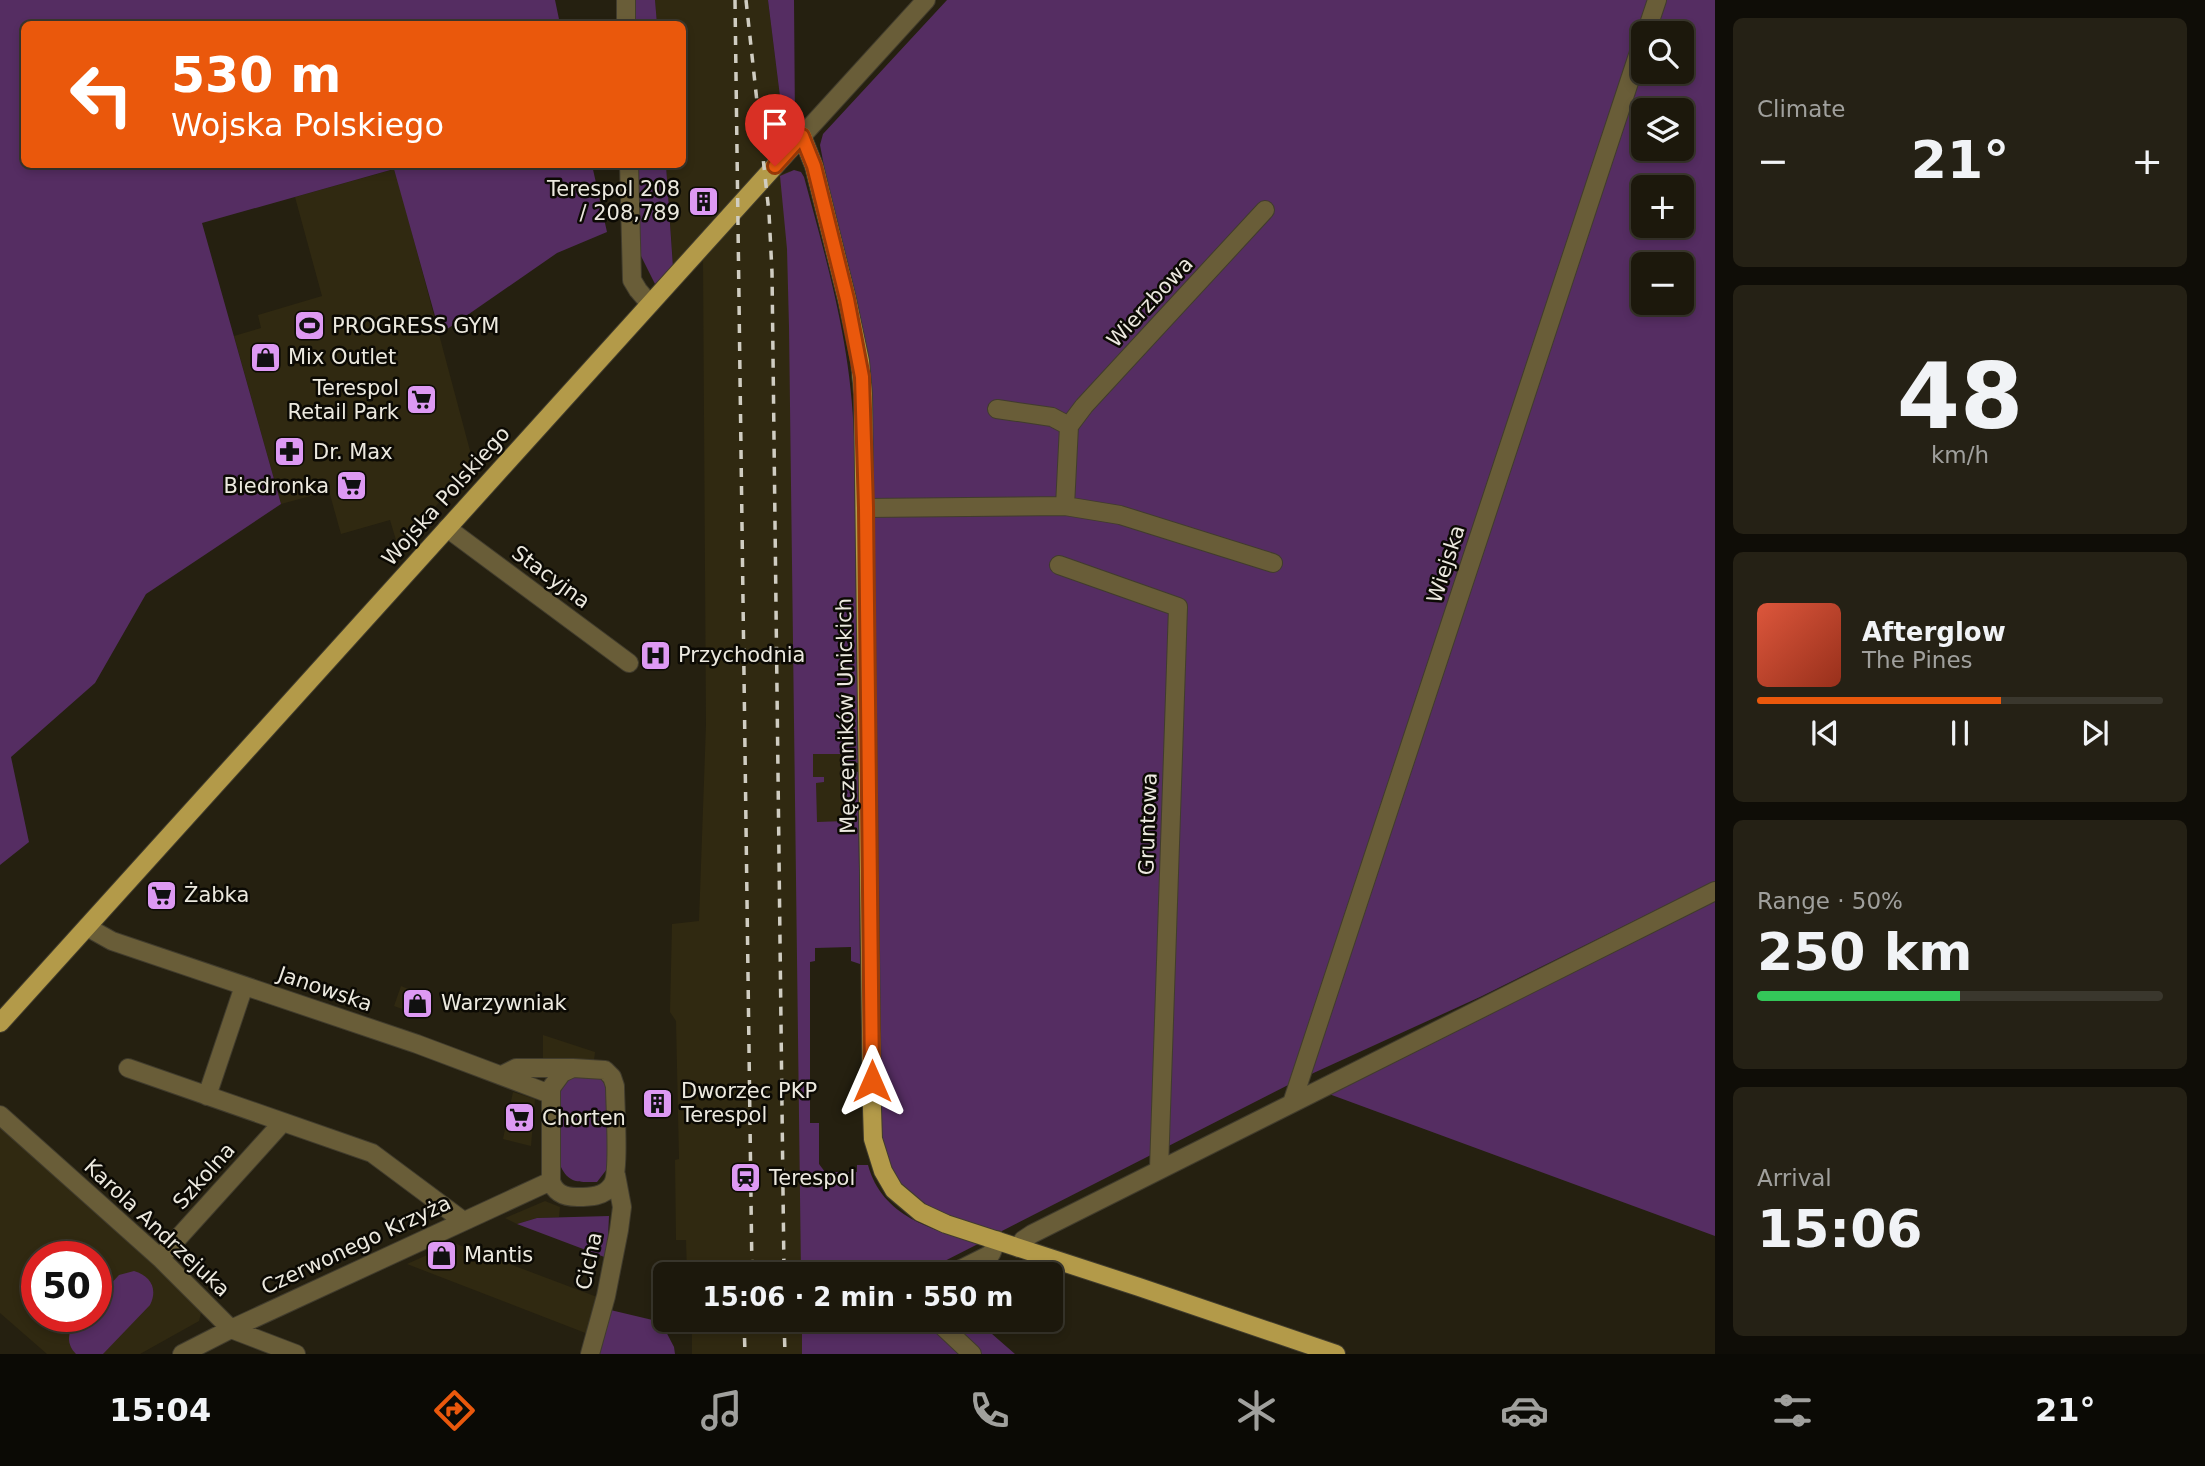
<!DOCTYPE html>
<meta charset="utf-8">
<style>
:root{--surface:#1c180c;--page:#252115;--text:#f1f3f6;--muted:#a0a09d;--line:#3a372d;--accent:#ea580c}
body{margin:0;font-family:"DejaVu Sans",sans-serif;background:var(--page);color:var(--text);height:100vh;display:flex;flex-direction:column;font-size:26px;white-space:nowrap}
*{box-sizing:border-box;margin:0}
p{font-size:23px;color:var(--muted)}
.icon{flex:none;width:38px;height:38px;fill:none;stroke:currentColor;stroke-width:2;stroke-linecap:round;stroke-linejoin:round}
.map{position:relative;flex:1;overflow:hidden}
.details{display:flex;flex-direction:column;gap:18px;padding:18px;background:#0f0d07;width:490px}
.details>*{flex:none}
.guide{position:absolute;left:21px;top:21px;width:665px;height:147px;border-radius:10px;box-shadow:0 4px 10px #0003,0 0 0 2px var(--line);background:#ea580c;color:#fff;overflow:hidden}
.controls{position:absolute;left:1631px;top:21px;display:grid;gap:14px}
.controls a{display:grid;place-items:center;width:63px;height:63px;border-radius:10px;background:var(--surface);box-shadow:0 4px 10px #0003,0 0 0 2px var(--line);font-size:35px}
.speed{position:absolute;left:21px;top:1241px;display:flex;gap:14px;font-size:35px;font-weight:700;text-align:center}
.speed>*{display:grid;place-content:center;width:91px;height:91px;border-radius:50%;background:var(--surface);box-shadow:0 4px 10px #0003,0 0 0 2px var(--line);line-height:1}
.speed .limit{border:10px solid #d22;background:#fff;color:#111}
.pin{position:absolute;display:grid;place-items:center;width:60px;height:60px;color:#fff;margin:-72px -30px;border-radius:50% 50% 50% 0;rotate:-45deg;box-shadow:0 0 7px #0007}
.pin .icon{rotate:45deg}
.me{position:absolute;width:77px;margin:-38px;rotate:0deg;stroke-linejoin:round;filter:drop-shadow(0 0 5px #0008)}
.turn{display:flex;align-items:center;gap:24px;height:147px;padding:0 35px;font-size:32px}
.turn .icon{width:91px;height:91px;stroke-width:2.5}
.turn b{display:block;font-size:49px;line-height:60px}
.big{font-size:52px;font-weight:600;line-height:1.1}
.details .widget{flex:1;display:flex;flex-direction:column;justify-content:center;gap:10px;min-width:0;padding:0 24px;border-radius:10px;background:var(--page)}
.details .dial{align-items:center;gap:0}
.dial b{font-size:91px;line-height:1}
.song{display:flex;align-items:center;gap:21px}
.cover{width:84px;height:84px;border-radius:10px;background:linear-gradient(135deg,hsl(10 70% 55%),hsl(10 70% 35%))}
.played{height:7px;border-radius:4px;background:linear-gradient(90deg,var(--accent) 60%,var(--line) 60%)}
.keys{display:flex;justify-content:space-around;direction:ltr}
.heat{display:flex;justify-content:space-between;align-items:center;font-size:38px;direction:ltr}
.charge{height:10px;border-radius:5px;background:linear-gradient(90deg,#34c759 50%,var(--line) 0)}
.trip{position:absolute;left:653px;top:1262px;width:410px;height:70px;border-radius:10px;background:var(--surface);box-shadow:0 4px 10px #0003,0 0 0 2px var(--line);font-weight:600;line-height:70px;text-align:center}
.dock{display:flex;height:112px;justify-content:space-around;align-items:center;background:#0b0a05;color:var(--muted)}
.dock .icon{width:49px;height:49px}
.dock .current{color:var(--accent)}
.dock b{font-size:32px;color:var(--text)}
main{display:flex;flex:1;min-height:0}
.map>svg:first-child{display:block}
</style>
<main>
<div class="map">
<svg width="1715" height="1354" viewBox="0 0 1715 1354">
<rect width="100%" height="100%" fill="#252010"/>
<!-- built -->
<path fill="#302911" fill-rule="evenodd" d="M655,0h113l17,137 -8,8 3,30 10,-4 64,573v89l-45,1 1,289h9v41l8,12 3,98h-143l-1,-34h-10l-1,-80 4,-1 -3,-138 -6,-9 2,-88 27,-3 7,-196 -3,-464 -28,30 -9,-126 16,-1v-140h-25z
M395,169l78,293 -74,88 -9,-30 -49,14 -12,-43 -48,13 -47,-168 27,-8 -3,-13 64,-19 -27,-99z
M401,986l30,12 -7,19 -30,-11z
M543,1035l52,17 -1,8h-51z
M513,1092l22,7 -4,47 -28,-7z
M0,1126l202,183 -3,12 -59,33h-93l-47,-41zM37,1256h59v60h-59z
M545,1201l15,6 -1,10 -22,1 -20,6 -12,-6z
M454,1243l143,54 -9,37 -181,-70z
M692,1320h134l-2,34h-132z"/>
<!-- green -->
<path fill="#552d62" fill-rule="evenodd" d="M0,0h555l5,24h-536v140l568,1 15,67 -50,21 -117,81 -46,-165 -192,54 79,281 -135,90 -51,89 -84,74 18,85 -29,23z
M626,0h29l2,24h-31z
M768,0h26l1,123 -10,14z
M947,0h768v881l-235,116 -184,84 -298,152c-34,-10 -95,-28 -109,-64 -4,-10 -5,-21 -8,-32l-9,-716 -52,-276 3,-11zM1643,33h39v39h-39zM1643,110h39v39h-39zM1643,187h39v39h-39zM1643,264h39v39h-39z
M629,165h37l7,102 -18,17 -16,-32z
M794,170l7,2 3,5c24,89 47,167 50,260l4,326 -11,-2 -3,-7h-31v23h11v5l-8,1 1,39 28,-1v-42h8l1,-8 4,1 2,192 -9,-3v-14l-36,1v13l-5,1v161h9v41l6,8h32v-7h11c14,52 64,64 110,79l-55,28 1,2h-123l-12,-947 -2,-78 -7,-73z
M1715,901v335l-386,-142z
M574,1074h23l10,13v82l-10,13c-17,0 -28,2 -36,-15l-1,-78 6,-11z
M609,1216l-2,42 -90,-34 20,-6z
M134,1271c17,5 24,18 16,34l-47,49h-27c-13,-14 -6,-26 5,-38h15v-16l23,-25z
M602,1308l59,14 13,25 1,7h-85z
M802,1320h174l39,34h-213z"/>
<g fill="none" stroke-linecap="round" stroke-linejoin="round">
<defs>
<path id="minor" d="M626,0v24
M1646,33l11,-33
M802,136l124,-136
M629,164l3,116 6,10 12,14
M997,409l55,8 17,9
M1065,506l4,-80 15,-20 181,-196
M866,508l199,-2 55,9 153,48
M447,528l182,135
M1059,565l119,42 -19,562
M87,927l25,14 305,103 133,50
M128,1068l244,85 90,67
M573,1068l32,2 7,7 3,9c0,18 5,88 -3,99 -8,12 -22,12 -35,12 -13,0 -22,-4 -26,-16v-93l11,-15z
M502,1075l14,-7h57
M207,1096l37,-110
M1292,1103l351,-1063
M0,1115l160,143 71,71 65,25
M1019,1248l4,-8 9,-6 683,-343
M160,1258l122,-135
M951,1274l40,-20 6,-14
M936,1320l36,34
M182,1354l49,-25 320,-148
M590,1354l16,-58 13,-66 3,-23 -6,-32"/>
<path id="major" d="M0,1023l802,-887 12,30 33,133 13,62 3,33 9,715 1,30 10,32 11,19 26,22 26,12 193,63 197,67"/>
</defs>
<!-- minor casing -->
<use href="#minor" stroke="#413c2d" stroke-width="20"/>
<!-- major casing -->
<use href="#major" stroke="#413c2d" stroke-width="20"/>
<!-- minor -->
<use href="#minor" stroke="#695d38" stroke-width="18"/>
<!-- major -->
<use href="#major" stroke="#b39a49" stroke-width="18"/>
<!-- rail -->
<path stroke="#d0cdc2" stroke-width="3.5" stroke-dasharray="9 9" stroke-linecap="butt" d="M735,0l17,1274
M746,0l23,213 3,59 12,1002
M744,1320l1,34
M784,1320l1,34"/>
</g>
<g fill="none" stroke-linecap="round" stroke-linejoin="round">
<defs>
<path id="route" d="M775,166l27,-30 12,30 33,133 15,78 4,131 6,573"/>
</defs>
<!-- route casing -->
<use href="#route" stroke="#983908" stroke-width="18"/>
<!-- route -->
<use href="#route" stroke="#ea580c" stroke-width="12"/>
</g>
<!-- icons -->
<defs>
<symbol id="building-square" viewBox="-11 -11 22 22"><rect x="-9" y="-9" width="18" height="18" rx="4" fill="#dd99f3" stroke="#0c0a04"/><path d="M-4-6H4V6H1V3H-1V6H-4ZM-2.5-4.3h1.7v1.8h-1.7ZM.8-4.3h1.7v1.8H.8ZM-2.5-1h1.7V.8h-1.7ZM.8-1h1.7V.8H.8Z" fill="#111"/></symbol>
<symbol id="stadium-square" viewBox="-11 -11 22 22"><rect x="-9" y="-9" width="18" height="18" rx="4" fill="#dd99f3" stroke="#0c0a04"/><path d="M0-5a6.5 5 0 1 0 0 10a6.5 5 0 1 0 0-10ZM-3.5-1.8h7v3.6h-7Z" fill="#111"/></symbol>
<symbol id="shop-square" viewBox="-11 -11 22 22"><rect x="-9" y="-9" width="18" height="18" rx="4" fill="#dd99f3" stroke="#0c0a04"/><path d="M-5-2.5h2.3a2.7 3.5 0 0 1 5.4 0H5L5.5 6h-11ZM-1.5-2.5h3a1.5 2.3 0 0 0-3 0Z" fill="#111"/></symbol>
<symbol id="supermarket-square" viewBox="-11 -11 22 22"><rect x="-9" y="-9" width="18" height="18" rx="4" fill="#dd99f3" stroke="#0c0a04"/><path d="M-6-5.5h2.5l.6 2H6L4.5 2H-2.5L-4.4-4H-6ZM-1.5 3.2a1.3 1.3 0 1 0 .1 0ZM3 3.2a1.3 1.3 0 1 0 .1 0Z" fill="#111"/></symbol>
<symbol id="pharmacy-square" viewBox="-11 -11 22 22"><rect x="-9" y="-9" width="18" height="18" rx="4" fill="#dd99f3" stroke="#0c0a04"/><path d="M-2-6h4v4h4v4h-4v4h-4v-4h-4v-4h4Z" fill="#111"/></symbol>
<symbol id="hospital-square" viewBox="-11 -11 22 22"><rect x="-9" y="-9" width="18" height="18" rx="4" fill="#dd99f3" stroke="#0c0a04"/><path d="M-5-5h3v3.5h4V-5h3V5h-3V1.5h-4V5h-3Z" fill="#111"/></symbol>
<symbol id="station-square" viewBox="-11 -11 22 22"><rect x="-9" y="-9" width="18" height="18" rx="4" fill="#dd99f3" stroke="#0c0a04"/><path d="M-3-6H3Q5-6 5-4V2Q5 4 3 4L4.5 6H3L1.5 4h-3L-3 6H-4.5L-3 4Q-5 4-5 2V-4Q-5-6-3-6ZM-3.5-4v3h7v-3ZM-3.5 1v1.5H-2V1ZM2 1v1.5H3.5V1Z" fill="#111"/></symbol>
</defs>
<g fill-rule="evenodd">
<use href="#building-square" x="686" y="184" width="35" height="35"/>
<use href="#stadium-square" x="292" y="308" width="35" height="35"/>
<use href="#shop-square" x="248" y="340" width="35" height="35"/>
<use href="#supermarket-square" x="404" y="382" width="35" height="35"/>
<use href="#pharmacy-square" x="272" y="434" width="35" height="35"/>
<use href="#supermarket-square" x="334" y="468" width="35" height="35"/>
<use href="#hospital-square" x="638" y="638" width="35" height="35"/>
<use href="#supermarket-square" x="144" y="878" width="35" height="35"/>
<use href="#shop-square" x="400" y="986" width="35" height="35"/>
<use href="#building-square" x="640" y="1086" width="35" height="35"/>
<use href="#supermarket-square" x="502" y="1100" width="35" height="35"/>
<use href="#station-square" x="728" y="1160" width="35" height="35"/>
<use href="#shop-square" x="424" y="1238" width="35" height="35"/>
</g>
<g text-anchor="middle" stroke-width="5" stroke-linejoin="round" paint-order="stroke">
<!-- poi labels -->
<g font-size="21" fill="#ece9df" stroke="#0c0a04" text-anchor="start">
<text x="680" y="196" text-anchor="end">Terespol 208<tspan x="680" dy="24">/ 208,789</tspan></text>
<text x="332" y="333">PROGRESS GYM</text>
<text x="288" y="364">Mix Outlet</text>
<text x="399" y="395" text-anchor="end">Terespol<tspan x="399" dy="24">Retail Park</tspan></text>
<text x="313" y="459">Dr. Max</text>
<text x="329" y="493" text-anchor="end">Biedronka</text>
<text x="678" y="662">Przychodnia</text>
<text x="184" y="902">Żabka</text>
<text x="441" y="1010">Warzywniak</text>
<text x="681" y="1098">Dworzec PKP<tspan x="681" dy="24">Terespol</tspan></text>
<text x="542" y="1125">Chorten</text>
<text x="769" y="1185">Terespol</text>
<text x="464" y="1262">Mantis</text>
</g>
<!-- street labels -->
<g font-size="21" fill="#ece9df" stroke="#0c0a04">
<text transform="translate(1150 302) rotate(-47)" y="7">Wierzbowa</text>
<text transform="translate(446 496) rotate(-48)" y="7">Wojska Polskiego</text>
<text transform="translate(1446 564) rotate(-72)" y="7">Wiejska</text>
<text transform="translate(551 577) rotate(36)" y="7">Stacyjna</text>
<text transform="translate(846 716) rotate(-91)" y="7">Męczenników Unickich</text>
<text transform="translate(1148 824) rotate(-88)" y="7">Gruntowa</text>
<text transform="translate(325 989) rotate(19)" y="7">Janowska</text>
<text transform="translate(204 1176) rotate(-48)" y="7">Szkolna</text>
<text transform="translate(157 1228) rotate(43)" y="7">Karola Andrzejuka</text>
<text transform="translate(356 1245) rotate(-25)" y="7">Czerwonego Krzyża</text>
<text transform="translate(589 1261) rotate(-78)" y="7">Cicha</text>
</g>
</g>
</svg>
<div class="controls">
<a><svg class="icon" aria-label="search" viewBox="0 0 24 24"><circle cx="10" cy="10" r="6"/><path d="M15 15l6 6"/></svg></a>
<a><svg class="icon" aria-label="layers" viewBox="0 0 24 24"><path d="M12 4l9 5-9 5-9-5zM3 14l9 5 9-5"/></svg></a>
<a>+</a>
<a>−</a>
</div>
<div class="speed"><div class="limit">50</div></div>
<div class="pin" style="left:775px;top:166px;background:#d93025"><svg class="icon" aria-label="arrive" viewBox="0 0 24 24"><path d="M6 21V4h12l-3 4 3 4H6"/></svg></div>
<svg class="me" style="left:872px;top:1081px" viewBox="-20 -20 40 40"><path d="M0-17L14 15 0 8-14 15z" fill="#ea580c" stroke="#fff" stroke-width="4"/></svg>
<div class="trip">15:06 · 2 min · 550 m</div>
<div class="guide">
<div class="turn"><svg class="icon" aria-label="left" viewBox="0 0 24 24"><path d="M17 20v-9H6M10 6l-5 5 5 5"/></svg><div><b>530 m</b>Wojska Polskiego</div></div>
</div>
</div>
<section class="details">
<div class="widget"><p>Climate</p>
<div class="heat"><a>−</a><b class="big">21°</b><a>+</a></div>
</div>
<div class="widget dial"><b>48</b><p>km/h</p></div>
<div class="widget">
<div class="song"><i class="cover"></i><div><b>Afterglow</b><p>The Pines</p></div></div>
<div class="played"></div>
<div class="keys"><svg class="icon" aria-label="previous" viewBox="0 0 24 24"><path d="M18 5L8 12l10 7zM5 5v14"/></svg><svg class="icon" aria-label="pause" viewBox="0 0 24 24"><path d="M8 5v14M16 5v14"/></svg><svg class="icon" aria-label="next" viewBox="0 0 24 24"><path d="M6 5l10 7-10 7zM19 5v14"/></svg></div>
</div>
<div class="widget"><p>Range · 50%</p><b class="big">250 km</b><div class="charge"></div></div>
<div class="widget"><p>Arrival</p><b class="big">15:06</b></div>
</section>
</main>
<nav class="dock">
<b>15:04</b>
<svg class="icon current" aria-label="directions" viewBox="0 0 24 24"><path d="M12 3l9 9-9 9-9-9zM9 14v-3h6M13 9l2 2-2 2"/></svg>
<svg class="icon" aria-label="music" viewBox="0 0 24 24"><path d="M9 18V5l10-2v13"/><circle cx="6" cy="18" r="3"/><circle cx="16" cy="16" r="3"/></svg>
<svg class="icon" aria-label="phone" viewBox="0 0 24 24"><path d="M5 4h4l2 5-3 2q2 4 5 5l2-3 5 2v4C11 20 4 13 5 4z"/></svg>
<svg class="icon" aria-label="climate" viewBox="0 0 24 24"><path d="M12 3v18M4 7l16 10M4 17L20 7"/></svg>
<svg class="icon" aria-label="car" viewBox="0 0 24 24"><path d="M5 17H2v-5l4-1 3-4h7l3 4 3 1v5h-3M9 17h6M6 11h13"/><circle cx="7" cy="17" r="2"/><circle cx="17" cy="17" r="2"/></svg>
<svg class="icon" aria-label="filters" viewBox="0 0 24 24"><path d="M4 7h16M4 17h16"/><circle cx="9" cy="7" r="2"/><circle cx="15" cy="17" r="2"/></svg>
<b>21°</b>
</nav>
